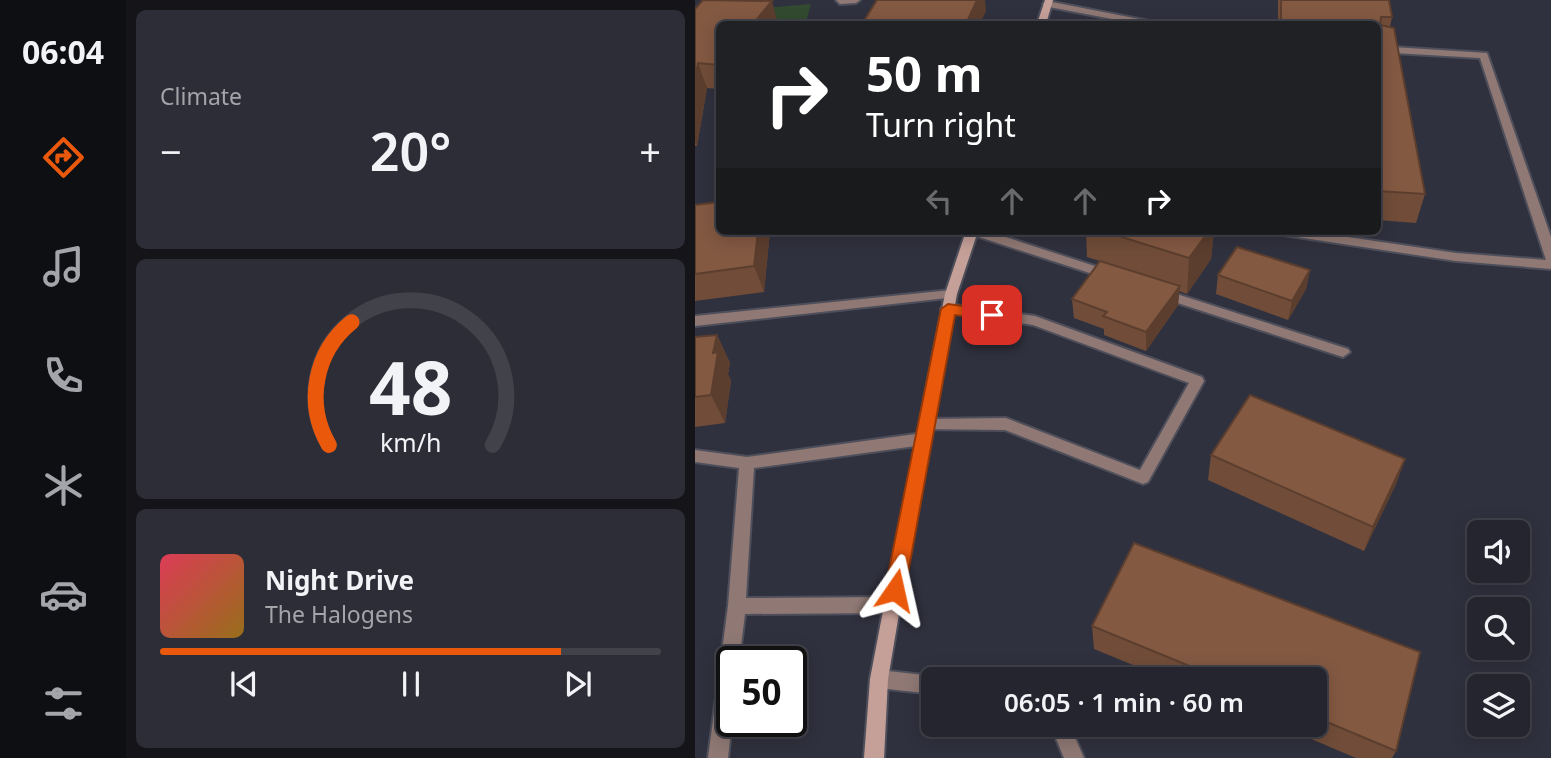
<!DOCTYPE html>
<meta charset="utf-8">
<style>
:root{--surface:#24252e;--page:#2c2d36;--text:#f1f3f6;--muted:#a3a5aa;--line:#41424a;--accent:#ea580c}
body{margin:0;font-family:"Noto Sans",sans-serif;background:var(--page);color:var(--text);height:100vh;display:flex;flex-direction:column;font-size:26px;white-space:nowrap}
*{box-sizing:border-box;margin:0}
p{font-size:23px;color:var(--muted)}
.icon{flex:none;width:38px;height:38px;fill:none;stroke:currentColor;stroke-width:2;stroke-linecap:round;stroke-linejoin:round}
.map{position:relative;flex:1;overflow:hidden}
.drawer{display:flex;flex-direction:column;gap:10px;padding:10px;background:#141419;width:569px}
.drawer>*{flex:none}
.top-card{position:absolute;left:21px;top:21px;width:665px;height:214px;border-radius:10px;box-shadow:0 4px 18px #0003,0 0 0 2px var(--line);background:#202124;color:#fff;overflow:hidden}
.tools{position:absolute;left:772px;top:520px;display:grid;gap:14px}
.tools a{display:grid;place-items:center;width:63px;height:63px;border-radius:10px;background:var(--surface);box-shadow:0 4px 18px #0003,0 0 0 2px var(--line);font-size:35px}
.speed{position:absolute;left:21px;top:646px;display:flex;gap:14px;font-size:35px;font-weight:700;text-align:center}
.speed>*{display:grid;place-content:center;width:91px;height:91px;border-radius:50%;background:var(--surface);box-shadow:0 4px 18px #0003,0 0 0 2px var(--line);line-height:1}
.speed .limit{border:4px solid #111;border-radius:10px;background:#fff;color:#111}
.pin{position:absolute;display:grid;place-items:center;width:60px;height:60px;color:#fff;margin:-30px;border-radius:14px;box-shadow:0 4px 10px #0006}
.me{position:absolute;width:77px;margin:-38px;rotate:11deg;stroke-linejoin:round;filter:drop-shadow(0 0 5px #0008)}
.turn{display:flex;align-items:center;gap:24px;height:147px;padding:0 35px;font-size:32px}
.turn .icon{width:91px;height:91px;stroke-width:2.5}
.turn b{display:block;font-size:49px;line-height:60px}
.lanes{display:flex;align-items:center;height:66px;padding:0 35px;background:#0003;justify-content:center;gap:35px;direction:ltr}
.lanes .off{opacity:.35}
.big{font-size:52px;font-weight:600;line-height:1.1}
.drawer .tile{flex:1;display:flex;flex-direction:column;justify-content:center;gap:10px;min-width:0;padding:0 24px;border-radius:10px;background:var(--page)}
.drawer .dial{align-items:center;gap:0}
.dial svg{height:182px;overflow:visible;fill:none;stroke:var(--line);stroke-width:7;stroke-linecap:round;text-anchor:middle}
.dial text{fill:var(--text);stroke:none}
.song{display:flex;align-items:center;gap:21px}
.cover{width:84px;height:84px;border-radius:10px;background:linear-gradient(135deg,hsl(350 70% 55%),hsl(40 70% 35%))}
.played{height:7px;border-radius:4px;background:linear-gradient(90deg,var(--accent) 80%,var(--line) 80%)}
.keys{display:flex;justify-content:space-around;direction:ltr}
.heat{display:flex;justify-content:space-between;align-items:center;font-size:38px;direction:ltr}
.trip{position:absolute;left:226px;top:667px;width:406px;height:70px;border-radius:10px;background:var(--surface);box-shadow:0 4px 18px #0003,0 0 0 2px var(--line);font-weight:600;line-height:70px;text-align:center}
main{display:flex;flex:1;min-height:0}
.dock{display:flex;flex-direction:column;width:126px;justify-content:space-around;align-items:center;background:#0e0f12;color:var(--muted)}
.dock .icon{width:49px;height:49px}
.dock .active{color:var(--accent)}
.dock b{font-size:32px;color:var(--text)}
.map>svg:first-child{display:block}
</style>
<main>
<nav class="dock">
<b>06:04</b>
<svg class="icon active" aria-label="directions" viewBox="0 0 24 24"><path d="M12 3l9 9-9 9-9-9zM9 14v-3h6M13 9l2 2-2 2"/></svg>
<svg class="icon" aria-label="music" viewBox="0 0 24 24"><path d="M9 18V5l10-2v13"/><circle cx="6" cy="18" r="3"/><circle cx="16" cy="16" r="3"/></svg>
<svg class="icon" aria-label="phone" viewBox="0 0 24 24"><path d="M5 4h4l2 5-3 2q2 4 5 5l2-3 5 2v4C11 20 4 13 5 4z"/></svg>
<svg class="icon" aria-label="climate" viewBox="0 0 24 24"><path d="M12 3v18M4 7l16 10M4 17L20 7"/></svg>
<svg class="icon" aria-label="car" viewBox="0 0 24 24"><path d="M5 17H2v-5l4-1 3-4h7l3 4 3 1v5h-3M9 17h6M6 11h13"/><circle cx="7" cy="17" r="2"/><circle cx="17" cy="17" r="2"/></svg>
<svg class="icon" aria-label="filters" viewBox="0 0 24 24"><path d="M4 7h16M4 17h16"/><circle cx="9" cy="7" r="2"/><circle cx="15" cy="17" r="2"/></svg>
</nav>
<section class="drawer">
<div class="tile"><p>Climate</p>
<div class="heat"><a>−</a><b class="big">20°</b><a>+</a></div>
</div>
<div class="tile dial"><svg viewBox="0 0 100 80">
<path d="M14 69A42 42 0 1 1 86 69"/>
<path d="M14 69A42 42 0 0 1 24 15" stroke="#ea580c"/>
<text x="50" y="56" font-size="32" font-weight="700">48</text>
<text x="50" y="72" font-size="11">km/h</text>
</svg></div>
<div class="tile">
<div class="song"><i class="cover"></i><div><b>Night Drive</b><p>The Halogens</p></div></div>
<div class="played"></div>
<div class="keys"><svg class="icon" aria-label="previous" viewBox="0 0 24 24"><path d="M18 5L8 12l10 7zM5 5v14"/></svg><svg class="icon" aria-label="pause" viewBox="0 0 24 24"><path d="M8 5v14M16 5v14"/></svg><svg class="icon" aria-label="next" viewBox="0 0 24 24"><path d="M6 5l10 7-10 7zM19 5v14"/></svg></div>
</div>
</section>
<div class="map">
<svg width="857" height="758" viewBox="0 0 857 758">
<rect width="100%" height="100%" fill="#30313e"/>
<!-- green -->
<path fill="#324b30" d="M116,4l-5,18 -54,-4 1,-9z"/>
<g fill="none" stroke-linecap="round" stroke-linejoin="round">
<defs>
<path id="lane" d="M141,0h24l-4,3 -16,1z
M352,1l102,20 5,3h-16l-94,-18 -1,-2z
M682,46l110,7 65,187v29l-96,-8 -179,-27 -2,-3h32l149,22 90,7 -66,-202 -103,-6z
M273,231h19l126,41 2,3 -6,4 -4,-1 -135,-44z
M466,289l187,60 2,3 -7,5 -187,-61 -1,-3z
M256,290l6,4 -1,3 -261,29v-10z
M253,304l87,12 167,61 2,4 -56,101 -5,2 -5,-2 -133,-52 -84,-1 -2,-4 2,-4 5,-2 80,-1 134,52 49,-87 -156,-58 -90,-13 -2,-3 2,-3z
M228,433l5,2 2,4 -2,4 -5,2 -169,23 -8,130 146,-1 6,3 3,5 -3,5 -6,3 -147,1 -6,48h-7v59l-4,37h-20l20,-152 11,-138 -44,-6v-12l52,7z
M184,670l54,6 6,3h-6v15l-54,-6 -6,-3 -3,-6 3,-6z
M355,724h19l15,34h-20z"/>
<path id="secondary" d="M350,0h8l-7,24h-9z
M271,231h12l-21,63 -54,296 -15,89 -4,79h-20l6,-79 17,-89 58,-296z"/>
</defs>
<!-- lane casing -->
<use href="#lane" stroke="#4e4f5b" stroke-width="4"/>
<!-- secondary casing -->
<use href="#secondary" stroke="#4e4f5b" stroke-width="4"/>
<!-- lane -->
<use href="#lane" fill="#907974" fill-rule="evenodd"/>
<!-- secondary -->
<use href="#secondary" fill="#c5a098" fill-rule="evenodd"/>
</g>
<!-- wall -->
<path fill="#714d39" d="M583,0h111l3,17 -2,10 35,167 -9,29 -39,-3v-196h-99z
M0,9l24,15v65l-12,-1 -10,58h-2z
M0,205l24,26h51l-6,61 -69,9z
M391,231h128l-3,28 -24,35 -8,-3 -1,14 -32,46 -42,-16v-6l-30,-11 -2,-19 28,-38 -13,-4z
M615,270l-4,19 -18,31 -72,-26 2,-19z
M22,335l13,28 -2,11 3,7 -6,42 -30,4v-90z
M516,455l194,4 -9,25 -32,67 -156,-71z
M439,543l286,109 -24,99 -4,7h-36l-80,-34h39v-45h-148l-73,-30 -2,-23z"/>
<!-- shaded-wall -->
<path fill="#5c3e2e" d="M282,0h8l1,11 -6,13h-14z
M77,1l6,23h-25z
M3,63l9,25 -10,58 -2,-4v-64z
M63,231h12l-6,61 -10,-26z
M514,231h5l-3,28 -24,35 2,-36z
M615,270l-4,19 -18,31 4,-19z
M485,286l-2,19 -32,46v-19z
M22,335l13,28 -2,11 3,7 -6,42 -14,-28 2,-42z
M710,459l-9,25 -32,67 9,-24z"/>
<!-- building -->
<path fill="#835942" stroke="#5c3e2e" stroke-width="2" d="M8,0l69,1 -19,23h-34v41l-21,-2 -3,15v-69z
M182,0h100l-11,24h-104z
M586,0h108l3,17h-11l-1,8 14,3 31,166 -48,-3v-167h-96z
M24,202v29h39l-4,35 -59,8v-69z
M416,231h98l-20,27 -80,-25z
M542,247l73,23 -18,31 -74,-26z
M405,261l80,25 -34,46 -43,-16 4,-4 -35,-13z
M22,335l-4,18 5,-1 -7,43 -16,2v-60z
M555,395l155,64 -32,68 -162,-72z
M439,543l286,109 -24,99 -81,-34v-38h-94l-129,-53z"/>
<!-- route -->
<path fill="#ea580c" stroke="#983908" stroke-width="2" d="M253,304l44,6 7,5 -7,5 -37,-5 -50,275 -3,6 -7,3 -7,-3 -3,-6 56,-281z"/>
</svg>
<div class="tools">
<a><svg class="icon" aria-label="sound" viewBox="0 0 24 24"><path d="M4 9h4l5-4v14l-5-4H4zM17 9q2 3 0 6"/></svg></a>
<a><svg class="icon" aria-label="search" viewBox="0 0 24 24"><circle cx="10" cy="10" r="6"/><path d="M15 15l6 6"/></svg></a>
<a><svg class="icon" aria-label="layers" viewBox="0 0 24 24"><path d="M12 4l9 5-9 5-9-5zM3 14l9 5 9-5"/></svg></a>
</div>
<div class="speed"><div class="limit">50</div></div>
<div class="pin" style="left:297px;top:315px;background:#d93025"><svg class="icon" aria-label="arrive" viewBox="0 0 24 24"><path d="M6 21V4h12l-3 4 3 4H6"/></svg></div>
<svg class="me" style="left:200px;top:590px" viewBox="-20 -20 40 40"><path d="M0-17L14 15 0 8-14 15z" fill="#ea580c" stroke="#fff" stroke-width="4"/></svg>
<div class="trip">06:05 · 1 min · 60 m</div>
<div class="top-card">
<div class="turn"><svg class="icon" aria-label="right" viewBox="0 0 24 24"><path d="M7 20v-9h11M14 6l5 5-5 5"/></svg><div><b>50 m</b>Turn right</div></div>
<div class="lanes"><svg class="icon off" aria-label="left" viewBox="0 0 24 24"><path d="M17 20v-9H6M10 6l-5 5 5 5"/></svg><svg class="icon off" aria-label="ahead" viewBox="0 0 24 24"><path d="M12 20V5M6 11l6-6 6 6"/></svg><svg class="icon off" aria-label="ahead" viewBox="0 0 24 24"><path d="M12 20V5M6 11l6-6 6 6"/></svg><svg class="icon" aria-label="right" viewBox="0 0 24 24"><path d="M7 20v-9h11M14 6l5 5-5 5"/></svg></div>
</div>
</div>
</main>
